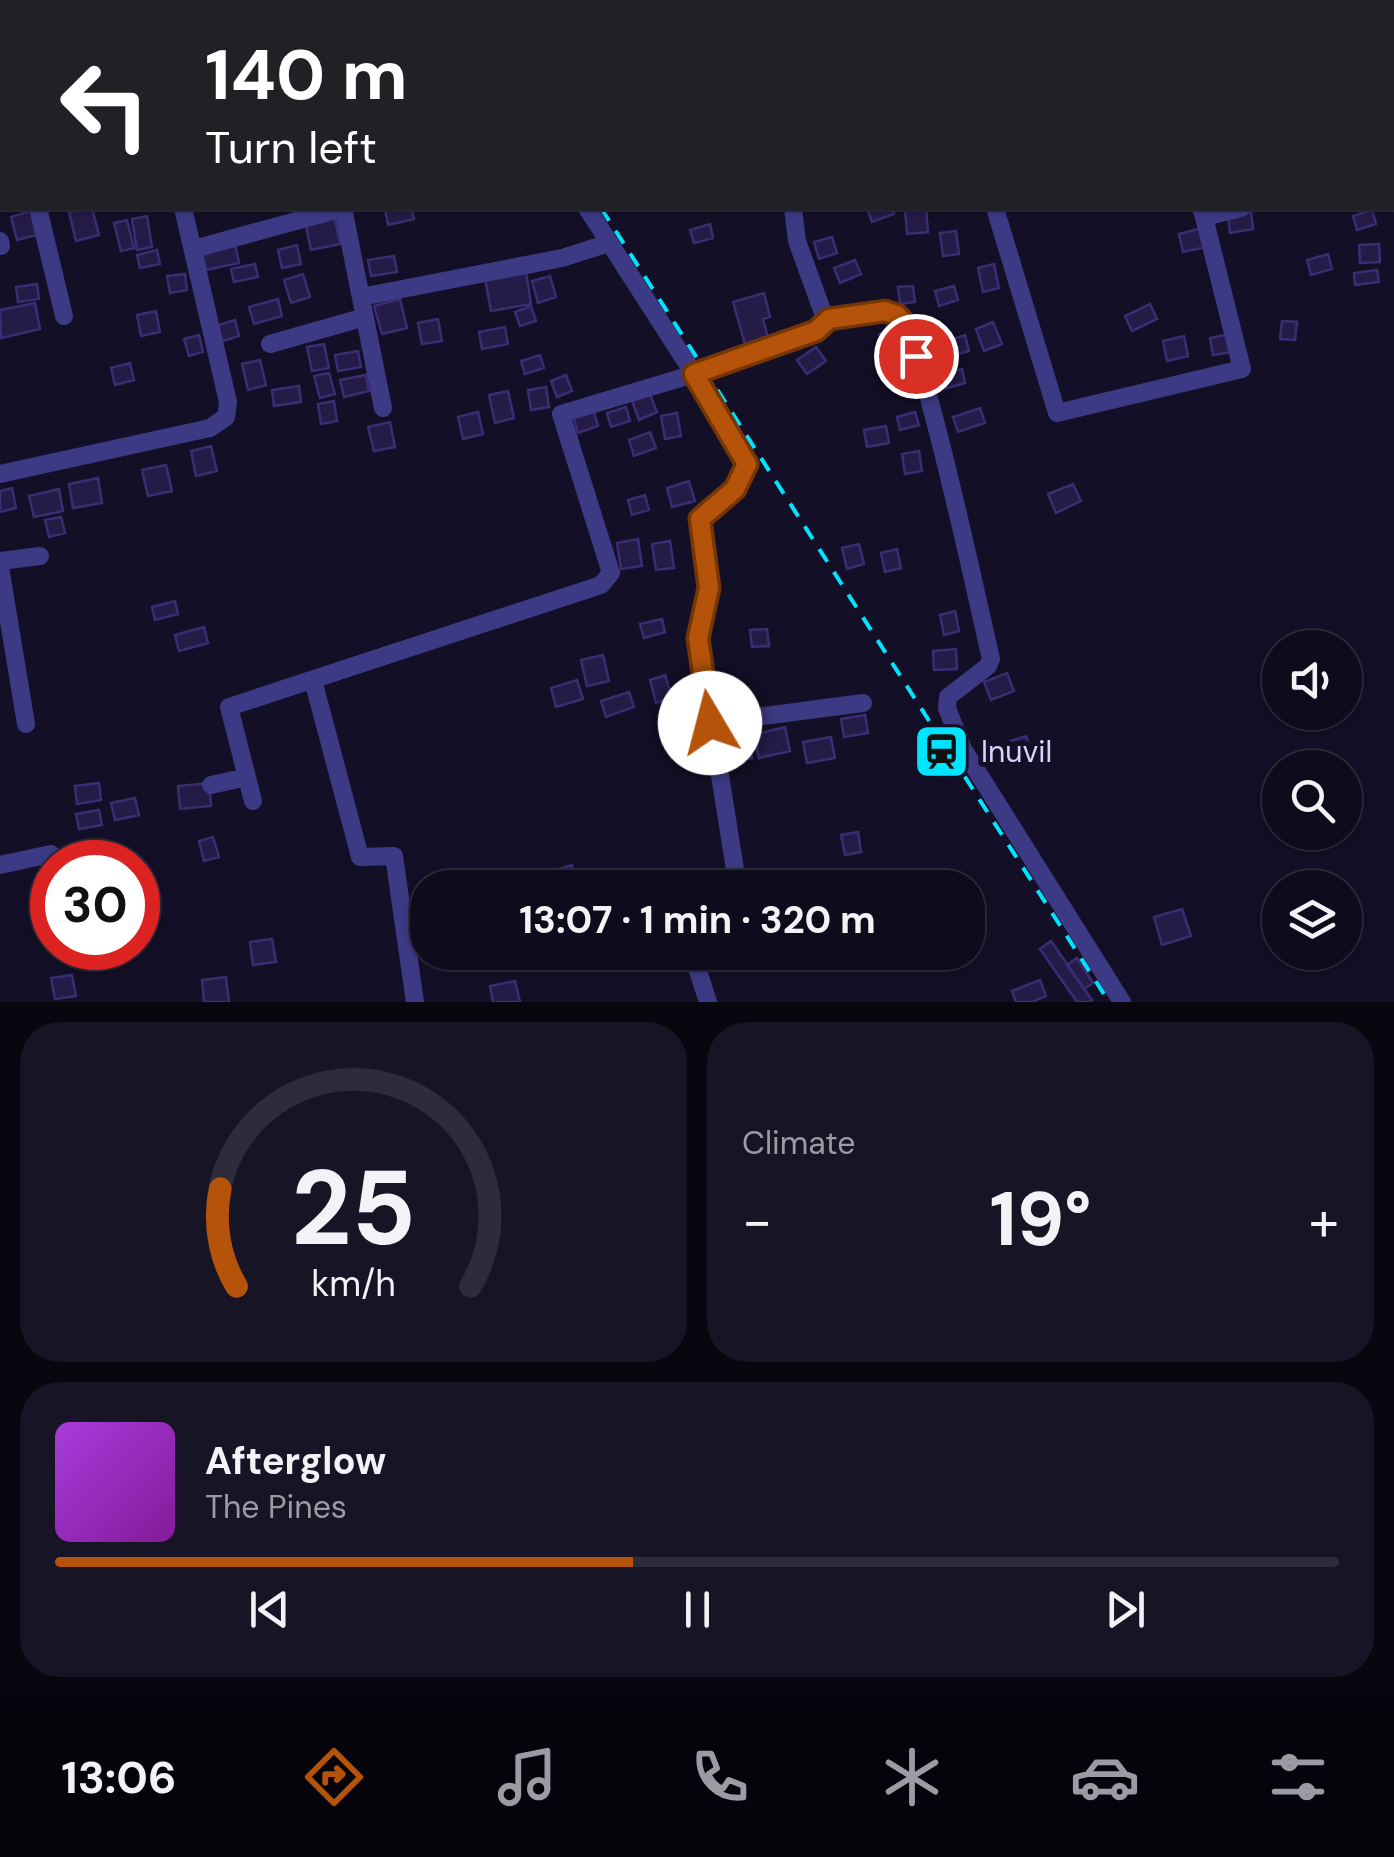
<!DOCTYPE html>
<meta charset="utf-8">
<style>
:root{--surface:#0e0b1c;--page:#171425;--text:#f1f3f6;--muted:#9b9ba3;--line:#2e2b3b;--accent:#b45309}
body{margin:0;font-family:"DM Sans",sans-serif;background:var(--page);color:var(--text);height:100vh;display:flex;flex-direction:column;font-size:38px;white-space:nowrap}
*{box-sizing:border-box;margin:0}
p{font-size:32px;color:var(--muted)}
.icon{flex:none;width:55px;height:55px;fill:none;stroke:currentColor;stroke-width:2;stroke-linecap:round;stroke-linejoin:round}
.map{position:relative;height:1002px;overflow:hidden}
.sheet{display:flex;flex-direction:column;gap:20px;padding:20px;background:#08060f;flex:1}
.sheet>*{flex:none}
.guide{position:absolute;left:0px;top:0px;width:1395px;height:210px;box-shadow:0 2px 8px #0004,0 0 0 2px var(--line);background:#202124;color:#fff;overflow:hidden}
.tools{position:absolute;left:1262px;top:630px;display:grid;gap:20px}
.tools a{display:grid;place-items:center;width:100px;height:100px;border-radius:50%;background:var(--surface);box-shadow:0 2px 8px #0004,0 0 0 2px var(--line);font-size:50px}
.speed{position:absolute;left:30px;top:840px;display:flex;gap:20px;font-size:50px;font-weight:700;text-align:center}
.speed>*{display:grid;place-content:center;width:130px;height:130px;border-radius:50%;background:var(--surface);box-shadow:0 2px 8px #0004,0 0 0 2px var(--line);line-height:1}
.speed .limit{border:15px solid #d22;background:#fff;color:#111}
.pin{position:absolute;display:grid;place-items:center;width:85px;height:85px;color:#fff;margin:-42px;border:5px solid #fff;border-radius:50%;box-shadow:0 2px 10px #0007}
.me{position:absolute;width:110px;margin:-55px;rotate:352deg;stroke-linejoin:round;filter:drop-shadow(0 0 8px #0008)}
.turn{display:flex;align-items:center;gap:35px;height:210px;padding:0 40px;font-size:45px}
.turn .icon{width:130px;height:130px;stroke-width:2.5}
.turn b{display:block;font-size:70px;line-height:85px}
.big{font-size:75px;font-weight:700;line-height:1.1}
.sheet .tile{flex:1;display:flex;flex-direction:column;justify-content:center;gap:15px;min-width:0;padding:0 35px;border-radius:40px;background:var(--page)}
.sheet .dial{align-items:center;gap:0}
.dial svg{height:260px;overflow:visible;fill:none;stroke:var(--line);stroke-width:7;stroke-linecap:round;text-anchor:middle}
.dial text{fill:var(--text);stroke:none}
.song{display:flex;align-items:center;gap:30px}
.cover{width:120px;height:120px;border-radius:15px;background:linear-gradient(135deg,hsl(280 70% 55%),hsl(290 70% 35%))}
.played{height:10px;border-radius:5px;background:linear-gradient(90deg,var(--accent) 45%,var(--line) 45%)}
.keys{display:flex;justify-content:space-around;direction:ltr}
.heat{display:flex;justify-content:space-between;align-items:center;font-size:55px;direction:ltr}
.sheet .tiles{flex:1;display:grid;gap:20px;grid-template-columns:1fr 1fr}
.tile:last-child{grid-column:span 2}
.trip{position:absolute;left:410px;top:870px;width:575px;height:100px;border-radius:40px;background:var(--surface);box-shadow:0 2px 8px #0004,0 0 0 2px var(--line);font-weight:700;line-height:100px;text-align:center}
.tabs{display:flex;height:160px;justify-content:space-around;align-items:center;background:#06040b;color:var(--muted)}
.tabs .icon{width:70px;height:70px}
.tabs .current{color:var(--accent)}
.tabs b{font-size:45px;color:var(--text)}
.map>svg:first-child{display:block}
</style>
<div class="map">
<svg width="1394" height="1002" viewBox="0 0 1394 1002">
<rect width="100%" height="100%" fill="#130f26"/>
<!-- building -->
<path fill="#241b47" stroke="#3b2d73" stroke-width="2.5" d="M92,208l7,27 -23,6 -7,-29z
M411,208l3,11 -26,6 -3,-16z
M867,208h25l2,6 -22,8z
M926,208l2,24 -21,2 -2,-25z
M33,210l7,24 -23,6 -6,-23z
M1372,210l4,14 -19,6 -4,-14z
M1251,212l2,17 -23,4 -2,-17z
M334,215l6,29 -29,6 -6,-29z
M147,216l5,31 -15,3 -5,-31z
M127,220l7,28 -13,3 -7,-28z
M710,224l3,14 -19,5 -4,-13z
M1202,228l4,19 -23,5 -4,-18z
M956,231l3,23 -16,2 -3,-23z
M832,237l5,16 -18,6 -5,-17z
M235,244l4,19 -33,7 -4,-18z
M1379,244l1,18 -20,1 -1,-18z
M297,245l4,19 -19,4 -4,-18z
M157,250l3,14 -20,4 -3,-13z
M1328,254l4,15 -21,6 -4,-15z
M394,256l3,16 -26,4 -3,-16z
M855,260l6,14 -21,9 -6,-15z
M255,264l3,13 -24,5 -3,-13z
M994,264l5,24 -16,4 -5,-24z
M1377,270l2,12 -24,3 -1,-12z
M526,271l5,33 -40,7 -6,-33z
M185,274l2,16 -17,3 -3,-17z
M303,274l7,23 -19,6 -7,-23z
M550,276l6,21 -18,6 -6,-22z
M37,284l2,15 -21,3 -2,-15z
M913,286l2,16 -15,2 -2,-17z
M954,286l4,14 -19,6 -4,-15z
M764,293l6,24 -7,2 5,18 -23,7 -12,-42z
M278,299l4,17 -28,8 -5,-17z
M400,299l7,29 -25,6 -8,-28z
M35,303l5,26 -39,9 -1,-28z
M1150,304l7,15 -25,12 -7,-15z
M531,306l5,15 -16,5 -5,-14z
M156,311l4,21 -19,4 -4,-21z
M438,319l4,22 -20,3 -4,-21z
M235,320l4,16 -19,6 -5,-16z
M1282,321l15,1 -2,18 -15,-1z
M993,322l9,22 -18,7 -8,-22z
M505,327l3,17 -26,5 -3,-17z
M897,330l4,14 -19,5 -3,-15z
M1230,334l3,18 -20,3 -3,-17z
M199,335l4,17 -14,4 -5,-17z
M965,335l4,16 -15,4 -4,-15z
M1184,336l4,20 -21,5 -4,-20z
M324,344l5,24 -17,3 -5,-24z
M816,347l10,14 -19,13 -10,-14z
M358,351l3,16 -23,4 -3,-16z
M540,355l4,13 -19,6 -4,-13z
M260,360l6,25 -18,5 -6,-26z
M130,363l4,17 -19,5 -4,-17z
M962,369l3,14 -21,6 -4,-14z
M329,373l6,21 -15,4 -6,-22z
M366,375l3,16 -25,6 -4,-17z
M566,375l6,16 -15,6 -6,-16z
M299,386l2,16 -27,4 -2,-16z
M546,387l3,20 -18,3 -3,-20z
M508,391l6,27 -19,5 -6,-28z
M650,394l7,18 -18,8 -7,-19z
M334,401l3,20 -16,3 -3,-20z
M626,407l4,14 -19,6 -4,-14z
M980,408l5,15 -27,9 -5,-15z
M593,409l5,17 -20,7 -5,-18z
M478,412l5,22 -20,5 -5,-22z
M915,412l4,13 -19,5 -3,-13z
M677,413l4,23 -16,3 -4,-23z
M390,422l5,25 -21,4 -6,-24z
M886,426l3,17 -22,4 -3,-17z
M650,432l6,16 -22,8 -5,-16z
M211,446l6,25 -21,5 -5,-25z
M919,451l3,20 -17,3 -3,-20z
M166,465l6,26 -24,5 -6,-26z
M98,478l4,25 -29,5 -4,-24z
M689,481l6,20 -23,6 -5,-19z
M1073,484l8,17 -25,12 -8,-19z
M12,488l4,20 -16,4v-21z
M59,489l4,22 -29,6 -5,-21z
M645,495l4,15 -17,5 -4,-15z
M61,517l4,16 -16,4 -4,-17z
M638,539l4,27 -21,3 -4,-26z
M670,541l4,27 -18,2 -4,-26z
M859,544l5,20 -17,5 -5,-21z
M897,549l4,19 -16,4 -4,-19z
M175,601l3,13 -23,6 -3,-13z
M955,611l4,20 -15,4 -4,-20z
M662,619l3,13 -21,6 -4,-14z
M204,627l4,16 -29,8 -4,-16z
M767,629l2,17 -17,1 -2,-17z
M956,649l1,20 -23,1 -1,-19z
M603,655l6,26 -22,5 -6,-26z
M1007,673l7,18 -23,9 -7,-18z
M665,675l7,23 -16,5 -6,-23z
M577,680l6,19 -27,8 -5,-19z
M629,692l5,15 -28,10 -5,-16z
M865,715l3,18 -24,4 -3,-18z
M785,727l5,24 -31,7 -6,-23z
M686,733l3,14 -19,5 -4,-14z
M1026,736l8,22 -16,5 -8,-22z
M831,737l4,21 -28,5 -4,-21z
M749,745l3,13 -22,4 -2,-13z
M99,783l2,17 -24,4 -2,-18z
M209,783l2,23 -31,3 -2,-23z
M135,798l4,17 -24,5 -4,-17z
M99,810l3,15 -23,4 -3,-15z
M858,832l3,20 -16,3 -4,-20z
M213,837l6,20 -15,4 -5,-20z
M572,865l6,22 -33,1 -4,-14z
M1182,909l9,27 -29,9 -8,-28z
M272,939l4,23 -23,3 -3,-23z
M1051,941l41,59 -3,2h-12l-37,-53z
M1077,958l16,25 -9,6 -17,-24z
M72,975l4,21 -21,3 -4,-21z
M226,977l3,25h-25l-2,-22z
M1040,980l6,16 -14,6h-16l-4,-11z
M515,981l5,21h-27l-3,-16z"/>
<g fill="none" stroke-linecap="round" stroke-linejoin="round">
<!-- minor -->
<path stroke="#3d3a85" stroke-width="18" d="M12,0l1,2
M206,0v2
M457,0l1,2
M701,0l1,2
M838,0l1,2
M1035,0l1,2
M315,2l8,-2
M1381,2l7,-2
M0,99l2,-1
M38,208l26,108
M343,208l40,200
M587,208l107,166 53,90 -12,25 -35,30 9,69 -11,50 40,250
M793,208l4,33 26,72 6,6c18,-3 53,-15 69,-3 23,16 82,297 93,343l-3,7 -40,31 -1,11 16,41 159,253
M995,208l62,205 185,-44 -38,-152
M1201,208l3,9 37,-9
M0,241l1,5
M194,249l149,-41
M361,297l201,-39 47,-15
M270,344l95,-27
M0,474l210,-46 16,-11 2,-15 -45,-194
M0,561l40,-5
M0,567l26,157
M313,680l47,177 34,-1 21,146
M710,723l153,-20
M211,785l36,-8
M253,801l-24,-94 372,-122 10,-12 -50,-159 143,-43 112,-40 13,-12
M0,865l51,-11
M692,952l16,50"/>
<!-- rail -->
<path stroke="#00e5ff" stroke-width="4" stroke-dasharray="15 12" stroke-linecap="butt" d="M471,0l1,2
M601,208l508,794"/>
</g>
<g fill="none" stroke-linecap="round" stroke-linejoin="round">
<defs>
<path id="route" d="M710,723l-12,-85 11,-50 -9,-69 35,-30 12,-25 -53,-90 122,-43 13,-12 56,-8 12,4 10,11 9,30"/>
</defs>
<!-- route casing -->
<use href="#route" stroke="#753606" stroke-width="25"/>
<!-- route -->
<use href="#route" stroke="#b45309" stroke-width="18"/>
</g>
<!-- icons -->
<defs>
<symbol id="station-square" viewBox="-11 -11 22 22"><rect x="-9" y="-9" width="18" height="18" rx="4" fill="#00e5ff" stroke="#130f26"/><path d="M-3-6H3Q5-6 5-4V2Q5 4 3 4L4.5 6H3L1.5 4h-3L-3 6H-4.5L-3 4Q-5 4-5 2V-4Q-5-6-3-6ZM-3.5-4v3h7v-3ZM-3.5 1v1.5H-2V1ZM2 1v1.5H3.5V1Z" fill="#111"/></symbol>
</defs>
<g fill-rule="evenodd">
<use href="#station-square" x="910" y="720" width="63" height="63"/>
</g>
<g text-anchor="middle" stroke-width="10" stroke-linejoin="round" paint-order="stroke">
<!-- poi labels -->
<g font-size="30" fill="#d9d4ff" stroke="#130f26" text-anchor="start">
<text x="981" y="762">Inuvil</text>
</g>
</g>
</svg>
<div class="tools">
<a><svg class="icon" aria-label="sound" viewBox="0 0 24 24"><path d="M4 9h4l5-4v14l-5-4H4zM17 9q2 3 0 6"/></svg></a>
<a><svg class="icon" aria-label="search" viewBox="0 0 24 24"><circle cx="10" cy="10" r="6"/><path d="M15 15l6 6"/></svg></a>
<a><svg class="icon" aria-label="layers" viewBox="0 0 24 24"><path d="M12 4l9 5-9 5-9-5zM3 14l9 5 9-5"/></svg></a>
</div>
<div class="speed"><div class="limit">30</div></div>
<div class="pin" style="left:916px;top:356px;background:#d93025"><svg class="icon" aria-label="arrive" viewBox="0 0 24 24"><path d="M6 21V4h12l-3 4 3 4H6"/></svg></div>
<svg class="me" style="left:710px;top:723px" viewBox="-20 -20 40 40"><circle r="19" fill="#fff"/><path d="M0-13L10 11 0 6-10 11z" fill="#b45309"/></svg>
<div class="trip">13:07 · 1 min · 320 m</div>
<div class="guide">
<div class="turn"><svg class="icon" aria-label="left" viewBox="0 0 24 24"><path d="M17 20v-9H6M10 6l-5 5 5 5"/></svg><div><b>140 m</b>Turn left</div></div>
</div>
</div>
<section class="sheet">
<div class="tiles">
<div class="tile dial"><svg viewBox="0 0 100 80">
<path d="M14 69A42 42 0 1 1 86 69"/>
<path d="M14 69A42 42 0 0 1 9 39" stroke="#b45309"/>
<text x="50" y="56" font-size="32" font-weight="700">25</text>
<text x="50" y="72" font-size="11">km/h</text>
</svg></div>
<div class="tile"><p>Climate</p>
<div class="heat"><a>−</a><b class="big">19°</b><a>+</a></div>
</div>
<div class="tile">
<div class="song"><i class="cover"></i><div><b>Afterglow</b><p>The Pines</p></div></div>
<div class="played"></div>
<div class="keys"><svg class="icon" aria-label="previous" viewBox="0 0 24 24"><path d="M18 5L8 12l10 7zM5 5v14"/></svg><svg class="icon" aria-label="pause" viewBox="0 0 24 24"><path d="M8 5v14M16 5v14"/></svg><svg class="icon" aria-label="next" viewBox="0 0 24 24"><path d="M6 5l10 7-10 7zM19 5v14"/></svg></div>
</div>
</div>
</section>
<nav class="tabs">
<b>13:06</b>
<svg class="icon current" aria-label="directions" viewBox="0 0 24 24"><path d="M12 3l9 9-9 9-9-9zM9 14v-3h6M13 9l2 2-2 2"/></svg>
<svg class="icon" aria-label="music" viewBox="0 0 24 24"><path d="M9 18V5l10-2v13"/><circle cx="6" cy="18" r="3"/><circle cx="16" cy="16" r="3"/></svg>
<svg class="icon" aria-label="phone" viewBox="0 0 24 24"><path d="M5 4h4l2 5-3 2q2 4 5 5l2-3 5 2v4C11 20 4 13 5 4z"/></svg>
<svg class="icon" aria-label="climate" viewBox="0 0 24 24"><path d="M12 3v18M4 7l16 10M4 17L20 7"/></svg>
<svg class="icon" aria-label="car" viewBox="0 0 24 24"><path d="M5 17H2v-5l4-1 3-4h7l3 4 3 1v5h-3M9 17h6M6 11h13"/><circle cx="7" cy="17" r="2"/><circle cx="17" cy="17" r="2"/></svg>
<svg class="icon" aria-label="filters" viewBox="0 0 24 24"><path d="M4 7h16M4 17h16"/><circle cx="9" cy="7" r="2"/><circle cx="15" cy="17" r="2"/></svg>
</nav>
